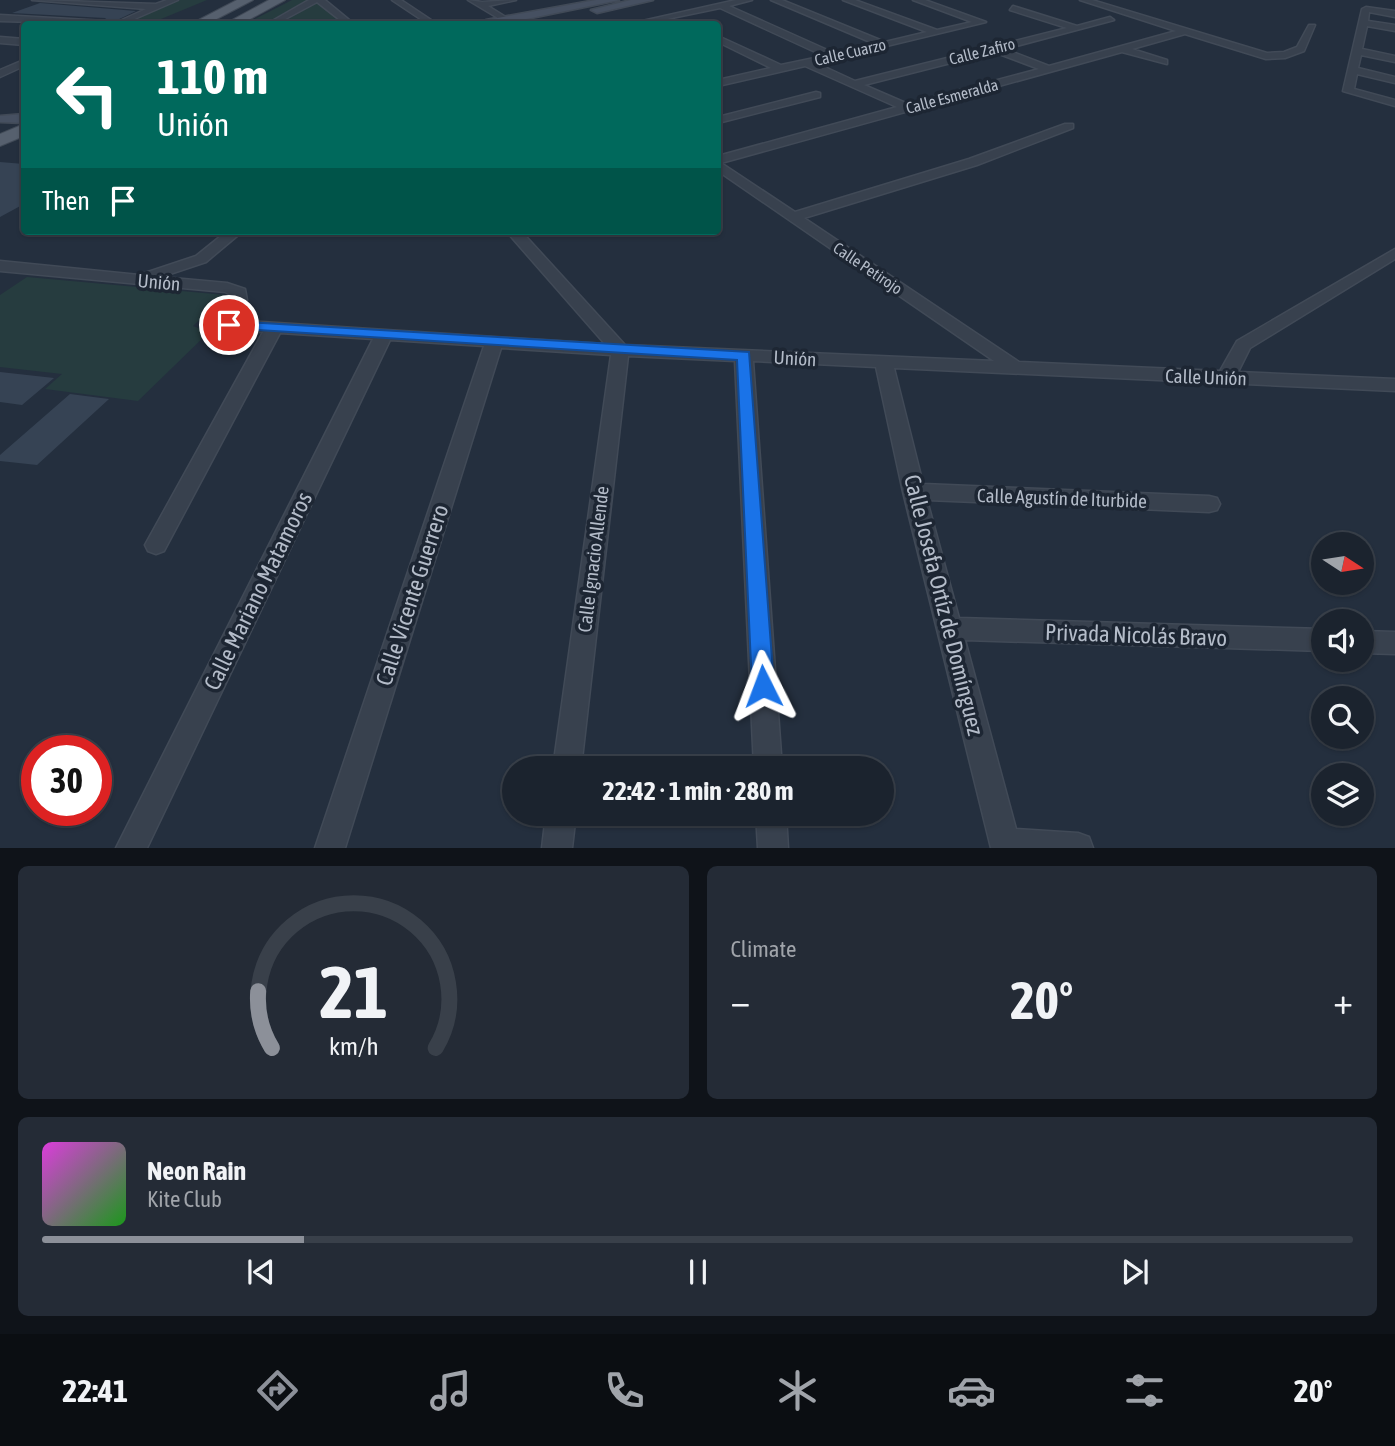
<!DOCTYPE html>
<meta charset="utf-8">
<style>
:root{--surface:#1b232e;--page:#242b36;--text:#f1f3f6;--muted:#a0a4aa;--line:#39404a;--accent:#8c9099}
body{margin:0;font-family:"Asap Condensed",sans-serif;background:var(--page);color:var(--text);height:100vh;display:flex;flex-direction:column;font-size:26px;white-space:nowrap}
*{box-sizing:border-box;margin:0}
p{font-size:23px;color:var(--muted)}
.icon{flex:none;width:38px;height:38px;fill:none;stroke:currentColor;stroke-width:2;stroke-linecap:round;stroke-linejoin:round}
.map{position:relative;height:848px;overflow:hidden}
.drawer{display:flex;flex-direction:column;gap:18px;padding:18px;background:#0f1319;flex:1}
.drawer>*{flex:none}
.guide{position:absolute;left:21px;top:21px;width:700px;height:214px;border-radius:7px;box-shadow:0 2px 5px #0004,0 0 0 2px var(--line);background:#00695c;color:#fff;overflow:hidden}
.needle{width:46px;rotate:102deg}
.fabs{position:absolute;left:1311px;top:532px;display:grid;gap:14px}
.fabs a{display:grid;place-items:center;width:63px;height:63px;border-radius:50%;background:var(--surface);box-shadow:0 2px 5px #0004,0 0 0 2px var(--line);font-size:35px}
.speed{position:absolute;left:21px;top:735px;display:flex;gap:14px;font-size:35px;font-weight:700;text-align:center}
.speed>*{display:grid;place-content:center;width:91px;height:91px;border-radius:50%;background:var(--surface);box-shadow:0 2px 5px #0004,0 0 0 2px var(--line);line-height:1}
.speed .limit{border:10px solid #d22;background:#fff;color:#111}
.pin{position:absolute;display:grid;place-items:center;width:60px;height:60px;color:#fff;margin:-30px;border:4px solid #fff;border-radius:50%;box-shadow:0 2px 7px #0007}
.me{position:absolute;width:77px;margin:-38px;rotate:357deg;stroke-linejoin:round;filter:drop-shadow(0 0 5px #0008)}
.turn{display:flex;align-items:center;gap:24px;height:147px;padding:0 21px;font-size:32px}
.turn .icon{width:91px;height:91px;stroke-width:2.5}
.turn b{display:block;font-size:49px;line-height:60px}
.then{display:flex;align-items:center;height:66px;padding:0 21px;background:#0003;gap:14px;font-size:26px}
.big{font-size:52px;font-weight:700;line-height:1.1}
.drawer .tile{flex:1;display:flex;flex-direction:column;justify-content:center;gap:10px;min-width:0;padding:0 24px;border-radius:10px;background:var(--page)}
.drawer .dial{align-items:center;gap:0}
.dial svg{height:182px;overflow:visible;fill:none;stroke:var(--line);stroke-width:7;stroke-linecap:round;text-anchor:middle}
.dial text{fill:var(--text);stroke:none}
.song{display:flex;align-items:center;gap:21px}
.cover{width:84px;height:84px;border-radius:10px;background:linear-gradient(135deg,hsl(300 70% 55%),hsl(120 70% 35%))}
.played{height:7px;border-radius:4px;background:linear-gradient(90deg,var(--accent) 20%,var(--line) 20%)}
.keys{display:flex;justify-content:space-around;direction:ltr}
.heat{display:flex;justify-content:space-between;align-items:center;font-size:38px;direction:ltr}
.drawer .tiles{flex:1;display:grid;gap:18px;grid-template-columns:1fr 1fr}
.tile:last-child{grid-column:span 2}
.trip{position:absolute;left:502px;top:756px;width:392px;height:70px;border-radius:35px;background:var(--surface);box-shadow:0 2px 5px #0004,0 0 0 2px var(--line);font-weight:700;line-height:70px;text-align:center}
.tab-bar{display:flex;height:112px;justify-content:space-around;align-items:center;background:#0b0e12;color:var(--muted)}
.tab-bar .icon{width:49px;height:49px}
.tab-bar .active{color:var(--accent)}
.tab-bar b{font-size:32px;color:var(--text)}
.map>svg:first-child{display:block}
</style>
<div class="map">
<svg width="1395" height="848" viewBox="0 0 1395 848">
<rect width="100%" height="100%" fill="#242f3e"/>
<!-- green -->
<path fill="#263c3f" d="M180,0h27l-58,24h-27z
M292,0h15l-42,24h-20z
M319,2l26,22h-66z
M27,277l198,18 -32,31 16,6 -71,69 -93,-12 17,-15 -62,-7v-72z"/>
<!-- building -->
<path fill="#364354" d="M40,3l96,8 -25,12 -6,-5 -93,-5z
M0,162l24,2v40l-24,13z
M0,372l54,6 -32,27 -22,-3z
M70,394l39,5 -72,66 -37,-4v-6z"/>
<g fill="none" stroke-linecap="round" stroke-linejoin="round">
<defs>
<path id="street" d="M32,0l124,4 11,-4h11l-55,24h-10l33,-15z
M309,0h16l29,24h-9l-28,-22 -41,22h-9z
M392,0h9l36,24h-9z
M468,0l14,2 34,-2 -28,6 29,18h-9z
M736,0h16l-23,6 105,47 41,-9 -104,-44h11l103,42 42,-10 -84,-32h12l82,30 35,-8 -59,-22h12l61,22 -170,41 39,18 212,-53 -57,-18 3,-4 64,20 33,-9 4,3 -109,29 44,17 127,-35 -96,-31h12l175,53 17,-1 13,-5 12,-22h6l-11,26 -19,7 -19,1 -81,-25 -53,15 35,11v4l-45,-12 -401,111 74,49 174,-53 96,-35h8v4l-96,37 -173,53 215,144 201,9 17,-30 158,-92v10l-145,89 -12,24 157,7v12l-501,-23 29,116 286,12 8,2 3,6 -3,6 -8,2 -282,-12 32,118 364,11v22l-358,-11 51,189 62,4 11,4 4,11h-102l-88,-356 -27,-125 -123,-6 29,407h-28l-19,-407 -107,-5 -47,412h-28l58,-413 -110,-7 -156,500h-30l169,-502 -94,-6 -243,508h-31l257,-509 -93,-6 -116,218 -8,3 -8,-3 -3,-6 118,-213c-16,-1 -39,2 -50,-10l18,-23v-4l-6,-3 -225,-21v-10l139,14 57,-19 31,-25h16l-37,31 -45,15 66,6 18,6 2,11 -16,20 374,24 -99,-113h15l104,114 369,16 -276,-190v-15l179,-49 -92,-41 -87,20v-6l53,-12 -53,-26v-6l63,29 43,-9 -104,-48 -77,16h-14zM994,52l45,17 -131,35 -44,-19z
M1366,7l29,4v6l-26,-5 -1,9 27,4v6l-28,-5 -5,23 33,7v6l-34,-7 -3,13 37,9v6l-38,-9 -3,15 41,11v6l-52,-15 19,-82z
M0,15l105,6 4,3 -109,-3z
M0,37l24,2v6l-24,-2z
M24,60v6l-24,11v-7z
M816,92l4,1v4l-102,26v-6z
M1362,631l33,1v22l-33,-1z
M546,814h30l-4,34h-30z
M756,814h30l2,34h-30z"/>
<path id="secondary" d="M596,0h23l-117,24h-22l6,-4z
M631,0h22l-56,13 -6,-3z
M24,114v9l-24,-1v-6z"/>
<path id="primary" d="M237,0h16l-46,24h-16z
M269,0h16l-44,24h-16z
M24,124v12l-24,10v-12z"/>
</defs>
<!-- street casing -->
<use href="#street" stroke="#414a57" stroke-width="3"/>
<!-- secondary casing -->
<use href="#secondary" stroke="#414a57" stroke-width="3"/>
<!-- primary casing -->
<use href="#primary" stroke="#414a57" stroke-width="2"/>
<!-- street -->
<use href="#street" fill="#38414e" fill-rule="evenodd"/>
<!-- secondary -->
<use href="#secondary" fill="#465061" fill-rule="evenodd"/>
<!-- primary -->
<use href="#primary" fill="#56606e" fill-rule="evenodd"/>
</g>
<!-- route -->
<path fill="#1a73e8" stroke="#114b97" stroke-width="2" d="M229,321l520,31 25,334 -3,7 -8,3 -7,-3 -4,-7 -15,-326 -513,-32v-6z"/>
<g text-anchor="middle" stroke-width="7" stroke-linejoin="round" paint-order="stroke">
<!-- far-street labels -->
<g font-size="16" fill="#b4bcc9" stroke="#1d2633">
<text transform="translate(982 51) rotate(-14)" y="6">Calle Zafiro</text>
<text transform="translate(850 52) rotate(-13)" y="6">Calle Cuarzo</text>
<text transform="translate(952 96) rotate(-15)" y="6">Calle Esmeralda</text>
<text transform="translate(868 268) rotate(34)" y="6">Calle Petirojo</text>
</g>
<!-- street labels -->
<g font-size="19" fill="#b4bcc9" stroke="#1d2633">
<text transform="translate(159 282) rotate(5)" y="7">Unión</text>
<text transform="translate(795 358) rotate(3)" y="7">Unión</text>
<text transform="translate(1206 377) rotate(2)" y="7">Calle Unión</text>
<text transform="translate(1062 498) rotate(2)" y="7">Calle Agustín de Iturbide</text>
<text transform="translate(593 559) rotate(-83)" y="7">Calle Ignacio Allende</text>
</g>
<!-- near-street labels -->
<g font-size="23" fill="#b4bcc9" stroke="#1d2633">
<text transform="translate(258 591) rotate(-64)" y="8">Calle Mariano Matamoros</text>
<text transform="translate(412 595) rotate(-72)" y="8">Calle Vicente Guerrero</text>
<text transform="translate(944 605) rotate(76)" y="8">Calle Josefa Ortíz de Domínguez</text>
<text transform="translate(1136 635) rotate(2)" y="8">Privada Nicolás Bravo</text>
</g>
</g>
</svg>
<div class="fabs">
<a><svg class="needle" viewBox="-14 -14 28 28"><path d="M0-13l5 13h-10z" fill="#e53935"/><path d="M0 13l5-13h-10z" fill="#a0a4aa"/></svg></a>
<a><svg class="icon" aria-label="sound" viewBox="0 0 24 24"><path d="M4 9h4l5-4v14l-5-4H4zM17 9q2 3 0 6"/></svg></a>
<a><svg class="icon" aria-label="search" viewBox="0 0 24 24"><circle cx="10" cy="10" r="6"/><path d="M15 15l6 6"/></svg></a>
<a><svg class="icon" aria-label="layers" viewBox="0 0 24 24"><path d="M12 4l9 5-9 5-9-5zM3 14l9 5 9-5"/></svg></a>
</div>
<div class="speed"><div class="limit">30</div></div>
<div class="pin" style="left:229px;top:325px;background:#d93025"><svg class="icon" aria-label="arrive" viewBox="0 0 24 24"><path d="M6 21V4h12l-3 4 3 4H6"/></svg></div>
<svg class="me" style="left:763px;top:686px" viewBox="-20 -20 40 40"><path d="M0-17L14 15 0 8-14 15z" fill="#1a73e8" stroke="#fff" stroke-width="4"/></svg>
<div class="trip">22:42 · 1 min · 280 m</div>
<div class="guide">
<div class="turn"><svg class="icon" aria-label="left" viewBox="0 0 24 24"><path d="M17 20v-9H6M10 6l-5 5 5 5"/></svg><div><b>110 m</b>Unión</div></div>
<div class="then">Then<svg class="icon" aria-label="arrive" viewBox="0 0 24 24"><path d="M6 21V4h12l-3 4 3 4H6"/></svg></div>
</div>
</div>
<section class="drawer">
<div class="tiles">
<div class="tile dial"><svg viewBox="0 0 100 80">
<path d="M14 69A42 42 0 1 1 86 69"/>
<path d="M14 69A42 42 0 0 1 8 44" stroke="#8c9099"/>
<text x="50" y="56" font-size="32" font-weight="700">21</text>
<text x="50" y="72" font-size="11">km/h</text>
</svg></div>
<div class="tile"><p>Climate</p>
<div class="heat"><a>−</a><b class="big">20°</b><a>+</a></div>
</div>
<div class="tile">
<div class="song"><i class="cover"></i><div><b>Neon Rain</b><p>Kite Club</p></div></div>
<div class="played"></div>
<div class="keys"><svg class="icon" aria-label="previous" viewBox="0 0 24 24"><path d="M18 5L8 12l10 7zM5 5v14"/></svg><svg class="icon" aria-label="pause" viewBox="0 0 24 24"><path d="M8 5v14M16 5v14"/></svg><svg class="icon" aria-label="next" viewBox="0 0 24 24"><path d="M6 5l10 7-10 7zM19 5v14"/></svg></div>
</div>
</div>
</section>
<nav class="tab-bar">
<b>22:41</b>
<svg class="icon active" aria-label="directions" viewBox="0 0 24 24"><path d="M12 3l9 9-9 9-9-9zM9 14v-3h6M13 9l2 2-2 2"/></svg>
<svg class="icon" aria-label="music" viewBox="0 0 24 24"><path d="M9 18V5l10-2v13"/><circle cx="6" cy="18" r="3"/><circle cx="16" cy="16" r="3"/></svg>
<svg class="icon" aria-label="phone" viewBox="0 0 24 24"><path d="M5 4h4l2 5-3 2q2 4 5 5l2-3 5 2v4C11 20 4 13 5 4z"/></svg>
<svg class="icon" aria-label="climate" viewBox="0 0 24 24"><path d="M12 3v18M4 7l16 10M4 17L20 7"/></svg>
<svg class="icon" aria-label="car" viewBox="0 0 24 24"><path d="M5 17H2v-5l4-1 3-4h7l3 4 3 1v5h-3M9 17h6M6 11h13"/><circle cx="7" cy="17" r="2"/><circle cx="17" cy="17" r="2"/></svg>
<svg class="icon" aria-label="filters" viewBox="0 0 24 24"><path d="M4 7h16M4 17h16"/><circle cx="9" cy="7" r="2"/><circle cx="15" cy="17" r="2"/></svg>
<b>20°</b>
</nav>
